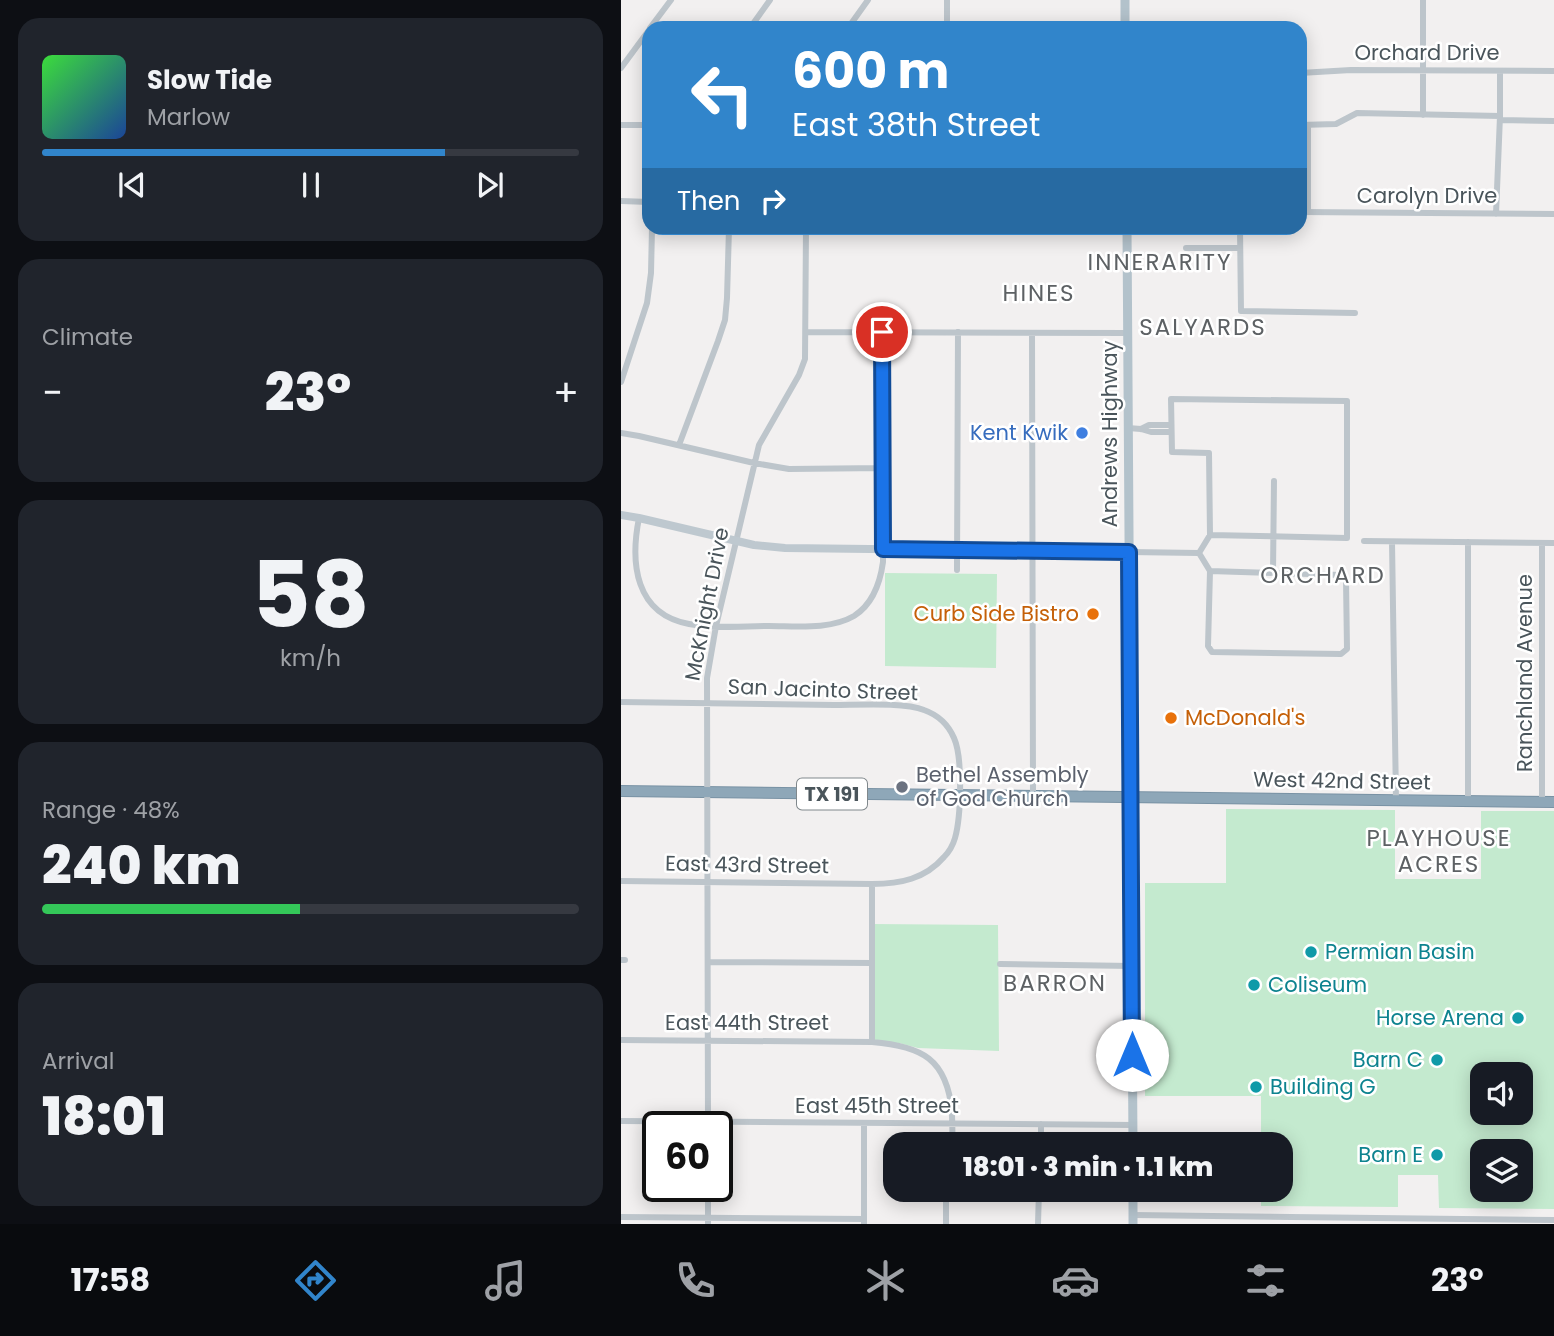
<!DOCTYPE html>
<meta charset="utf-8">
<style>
:root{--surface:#171b24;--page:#20242c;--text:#f1f3f6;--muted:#9ea1a6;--line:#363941;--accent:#3185cb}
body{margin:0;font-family:Poppins,sans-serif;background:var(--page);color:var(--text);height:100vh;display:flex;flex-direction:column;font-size:26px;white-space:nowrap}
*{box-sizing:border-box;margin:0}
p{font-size:23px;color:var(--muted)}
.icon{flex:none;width:38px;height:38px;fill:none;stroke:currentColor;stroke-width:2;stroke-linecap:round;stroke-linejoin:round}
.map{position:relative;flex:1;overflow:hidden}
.details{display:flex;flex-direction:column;gap:18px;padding:18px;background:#0d0f14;width:621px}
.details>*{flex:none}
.top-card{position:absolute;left:21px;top:21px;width:665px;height:214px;border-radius:21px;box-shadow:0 4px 18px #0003;background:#3185cb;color:#fff;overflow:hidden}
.fabs{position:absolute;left:849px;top:1062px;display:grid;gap:14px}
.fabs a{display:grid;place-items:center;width:63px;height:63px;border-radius:14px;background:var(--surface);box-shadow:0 4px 18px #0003;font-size:35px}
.speed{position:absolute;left:21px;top:1111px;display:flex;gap:14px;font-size:35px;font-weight:700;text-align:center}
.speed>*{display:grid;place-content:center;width:91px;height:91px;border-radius:50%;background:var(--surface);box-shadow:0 4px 18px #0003;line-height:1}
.speed .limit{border:4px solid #111;border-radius:10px;background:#fff;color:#111}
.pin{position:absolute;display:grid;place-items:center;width:60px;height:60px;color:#fff;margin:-30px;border:4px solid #fff;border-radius:50%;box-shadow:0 2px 7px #0007}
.me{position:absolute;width:77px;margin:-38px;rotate:0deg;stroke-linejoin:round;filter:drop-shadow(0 0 5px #0008)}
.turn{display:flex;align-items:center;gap:24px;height:147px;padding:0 35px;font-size:32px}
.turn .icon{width:91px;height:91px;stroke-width:2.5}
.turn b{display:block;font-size:49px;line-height:60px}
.then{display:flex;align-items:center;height:66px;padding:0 35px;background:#0003;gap:14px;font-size:26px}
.big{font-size:52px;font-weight:800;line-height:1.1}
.details .tile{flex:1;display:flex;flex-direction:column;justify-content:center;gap:10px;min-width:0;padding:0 24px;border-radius:21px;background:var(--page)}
.details .dial{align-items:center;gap:0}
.dial b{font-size:91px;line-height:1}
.song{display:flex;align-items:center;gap:21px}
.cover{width:84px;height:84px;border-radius:10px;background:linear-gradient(135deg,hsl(120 70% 55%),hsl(220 70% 35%))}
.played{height:7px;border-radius:4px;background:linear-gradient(90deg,var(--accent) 75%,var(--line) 75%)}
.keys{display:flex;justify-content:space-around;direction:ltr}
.heat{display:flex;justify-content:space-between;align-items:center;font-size:38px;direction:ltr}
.charge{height:10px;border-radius:5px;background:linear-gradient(90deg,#34c759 48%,var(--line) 0)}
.trip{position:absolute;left:262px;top:1132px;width:410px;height:70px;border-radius:21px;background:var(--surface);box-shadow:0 4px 18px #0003;font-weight:800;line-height:70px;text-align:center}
.menu{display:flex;height:112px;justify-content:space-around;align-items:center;background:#090b0e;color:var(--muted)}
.menu .icon{width:49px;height:49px}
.menu .selected{color:var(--accent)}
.menu b{font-size:32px;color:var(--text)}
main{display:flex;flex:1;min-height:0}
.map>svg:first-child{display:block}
</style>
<main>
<section class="details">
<div class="tile">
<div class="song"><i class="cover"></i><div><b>Slow Tide</b><p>Marlow</p></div></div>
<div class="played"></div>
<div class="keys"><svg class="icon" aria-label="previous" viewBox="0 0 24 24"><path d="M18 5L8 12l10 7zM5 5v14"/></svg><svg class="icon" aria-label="pause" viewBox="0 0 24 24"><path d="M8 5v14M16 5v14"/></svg><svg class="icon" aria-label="next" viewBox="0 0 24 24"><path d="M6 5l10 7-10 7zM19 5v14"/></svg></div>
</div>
<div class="tile"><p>Climate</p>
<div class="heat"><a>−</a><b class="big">23°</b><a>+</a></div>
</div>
<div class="tile dial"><b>58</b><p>km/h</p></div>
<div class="tile"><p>Range · 48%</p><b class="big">240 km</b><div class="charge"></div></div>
<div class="tile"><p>Arrival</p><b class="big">18:01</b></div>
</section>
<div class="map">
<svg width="933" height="1224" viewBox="0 0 933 1224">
<rect width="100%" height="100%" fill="#f2f0f0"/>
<!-- green -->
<path fill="#c4eacf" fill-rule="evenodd" d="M264,573l112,1 -1,94 -111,-2z
M605,809l169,1v69h86v-68h73v398l-115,-1 -1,-33h-40v32l-137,-1v-16h20v-46h-20v-48h-116v-213h81zM861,1074h39v39h-39zM861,1152h39v38h-39z
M251,924l126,1 1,126 -81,-3 -19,-5 -27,-1z"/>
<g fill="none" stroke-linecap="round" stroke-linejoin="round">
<defs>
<path id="highway" d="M0,791l933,11"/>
</defs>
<!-- highway casing -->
<use href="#highway" stroke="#7992a4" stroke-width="12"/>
<!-- street -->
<path stroke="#bdc5cb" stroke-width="6" d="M326,0v28
M29,28l21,-28
M129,28l20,-28
M227,28l20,-28
M0,68l28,-38
M679,73l51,-3 203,1
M802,115v-115
M879,120l54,1
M0,125h28
M679,125l36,-1 21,-11 143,3
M0,201l28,1
M679,212l254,2
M687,212v-87
M875,214l4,-98v-45
M619,228l1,83 114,2
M565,248h54
M185,332l321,1
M411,333l1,463
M0,382l26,-79 4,-30 1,-45
M507,428l13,1 10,3h20
M520,429l8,-4h22
M0,433l18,3 115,27 35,6 94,-1
M58,445l39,-104 7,-21 2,-22 2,-70
M18,518c-9,45 -4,96 50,106 26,5 54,2 80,2 27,0 61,4 85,-10 19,-12 26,-32 29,-54l-1,-230
M743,541l190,2
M771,542l4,258
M847,542v259
M921,543v259
M508,552l70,1
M578,553l11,-18 -1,-82 -37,-1 -1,-53 176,2v137l-137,-3
M578,553l11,18 -2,75 4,6 129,2 6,-5 -1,-69 -5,-5 -131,-4
M336,570l1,-238
M652,573l1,-92
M0,702c71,1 142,2 213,3 23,0 71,-3 90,5 14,5 24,14 30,28 9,20 7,79 1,100 -2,7 -6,14 -11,19 -19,22 -44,27 -72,27l-251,-3
M0,960h4
M87,962l164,1
M379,964l132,2
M0,1040l251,2c50,4 75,17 80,70 0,11 1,21 0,32
M251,1042v-158
M0,1121l512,4
M87,1127l-1,-449 9,-52 43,-181 40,-70 6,-16 1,-131
M420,1144v-20
M87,1186v38
M325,1190v34
M512,1215l421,5
M0,1217l243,2
M243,1224v-101
M417,1224l1,-34"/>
<!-- secondary -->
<path stroke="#bec8cf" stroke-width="8" d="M0,515l18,3 115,27 31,3 344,4"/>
<!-- primary -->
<path stroke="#b3c2cb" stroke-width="9" d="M504,0v28
M506,228l6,916
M512,1190v34"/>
<!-- highway -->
<use href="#highway" stroke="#8ea7b8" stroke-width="10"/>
</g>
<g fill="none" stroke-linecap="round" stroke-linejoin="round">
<defs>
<path id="route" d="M261,332l1,217 246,3 3,503"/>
</defs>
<!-- route casing -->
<use href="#route" stroke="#114b97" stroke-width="18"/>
<!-- route -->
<use href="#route" stroke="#1a73e8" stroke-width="12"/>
</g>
<!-- markers -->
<circle fill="#3f7fe0" stroke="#fff" stroke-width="2.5" cx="461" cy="433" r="7"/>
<g fill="#e8710a" stroke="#fff" stroke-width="2.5">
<circle cx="472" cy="614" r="7"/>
<circle cx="550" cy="718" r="7"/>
</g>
<circle fill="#6b7280" stroke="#fff" stroke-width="2.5" cx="281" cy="787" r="7"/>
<g fill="#0f9aa8" stroke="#fff" stroke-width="2.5">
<circle cx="690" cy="952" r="7"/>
<circle cx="633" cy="985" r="7"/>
<circle cx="897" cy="1018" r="7"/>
<circle cx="816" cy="1060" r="7"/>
<circle cx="635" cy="1087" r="7"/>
<circle cx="816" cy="1155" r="7"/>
</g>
<g text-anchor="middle" stroke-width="5" stroke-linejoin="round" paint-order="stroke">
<!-- shield labels -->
<rect fill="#fff" stroke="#80888c" stroke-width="2" x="176" y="778.5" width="70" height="31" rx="5"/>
<g font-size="19" font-weight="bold" fill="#4a555b">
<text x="211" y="801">TX 191</text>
</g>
<!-- street labels -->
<g font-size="21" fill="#4a555b" stroke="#fff">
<text x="806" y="60">Orchard Drive</text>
<text x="806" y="203">Carolyn Drive</text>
<text transform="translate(489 434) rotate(-90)" y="7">Andrews Highway</text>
<text transform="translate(86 604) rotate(-79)" y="7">McKnight Drive</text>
<text transform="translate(904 673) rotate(-90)" y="7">Ranchland Avenue</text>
<text transform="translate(202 690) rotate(2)" y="7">San Jacinto Street</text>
<text transform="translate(721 781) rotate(1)" y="7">West 42nd Street</text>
<text transform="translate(126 865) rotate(1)" y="7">East 43rd Street</text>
<text x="126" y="1030">East 44th Street</text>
<text x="256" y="1113">East 45th Street</text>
</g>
<!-- shop labels -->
<g font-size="21" fill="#366cbe" stroke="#fff" text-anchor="end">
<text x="447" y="440">Kent Kwik</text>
</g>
<!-- food labels -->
<g font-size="21" fill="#c56008" stroke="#fff" text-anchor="end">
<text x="458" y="621">Curb Side Bistro</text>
<text x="564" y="725" text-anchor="start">McDonald's</text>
</g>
<!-- worship labels -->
<g font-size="21" fill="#5b616d" stroke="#fff" text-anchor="start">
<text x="295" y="782">Bethel Assembly<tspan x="295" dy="24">of God Church</tspan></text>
</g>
<!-- culture labels -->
<g font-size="21" fill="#0d838f" stroke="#fff" text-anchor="start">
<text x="704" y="959">Permian Basin</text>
<text x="647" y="992">Coliseum</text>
<text x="883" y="1025" text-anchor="end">Horse Arena</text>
<text x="802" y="1067" text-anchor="end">Barn C</text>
<text x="649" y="1094">Building G</text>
<text x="802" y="1162" text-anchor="end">Barn E</text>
</g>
<!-- neighbourhood labels -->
<g font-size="23" letter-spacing="2" fill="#5d6164" stroke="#fff">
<text x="539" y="270">INNERARITY</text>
<text x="418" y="301">HINES</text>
<text x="582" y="335">SALYARDS</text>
<text x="702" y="583">ORCHARD</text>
<text x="818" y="846">PLAYHOUSE<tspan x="818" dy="26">ACRES</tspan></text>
<text x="434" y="991">BARRON</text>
</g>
</g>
</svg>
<div class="fabs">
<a><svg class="icon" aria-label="sound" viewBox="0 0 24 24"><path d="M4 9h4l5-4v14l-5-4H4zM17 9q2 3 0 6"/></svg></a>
<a><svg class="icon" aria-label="layers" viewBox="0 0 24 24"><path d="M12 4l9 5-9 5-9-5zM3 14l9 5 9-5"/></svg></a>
</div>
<div class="speed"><div class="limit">60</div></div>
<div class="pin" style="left:261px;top:332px;background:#d93025"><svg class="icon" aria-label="arrive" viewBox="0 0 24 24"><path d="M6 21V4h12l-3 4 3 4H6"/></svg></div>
<svg class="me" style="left:511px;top:1055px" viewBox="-20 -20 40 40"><circle r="19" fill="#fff"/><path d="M0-13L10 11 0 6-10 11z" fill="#1a73e8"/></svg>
<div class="trip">18:01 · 3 min · 1.1 km</div>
<div class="top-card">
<div class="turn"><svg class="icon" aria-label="left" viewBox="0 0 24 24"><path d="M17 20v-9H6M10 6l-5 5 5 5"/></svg><div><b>600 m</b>East 38th Street</div></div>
<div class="then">Then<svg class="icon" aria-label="right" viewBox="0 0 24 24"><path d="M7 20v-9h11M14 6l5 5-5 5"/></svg></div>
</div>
</div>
</main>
<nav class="menu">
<b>17:58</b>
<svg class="icon selected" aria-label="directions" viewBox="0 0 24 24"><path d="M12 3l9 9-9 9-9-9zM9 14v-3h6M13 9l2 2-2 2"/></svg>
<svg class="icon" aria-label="music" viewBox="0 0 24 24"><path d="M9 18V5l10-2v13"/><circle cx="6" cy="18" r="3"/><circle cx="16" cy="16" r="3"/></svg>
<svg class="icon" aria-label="phone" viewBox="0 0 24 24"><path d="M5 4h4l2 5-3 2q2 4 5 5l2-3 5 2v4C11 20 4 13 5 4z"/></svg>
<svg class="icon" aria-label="climate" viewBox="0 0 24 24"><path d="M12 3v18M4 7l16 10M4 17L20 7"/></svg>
<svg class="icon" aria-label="car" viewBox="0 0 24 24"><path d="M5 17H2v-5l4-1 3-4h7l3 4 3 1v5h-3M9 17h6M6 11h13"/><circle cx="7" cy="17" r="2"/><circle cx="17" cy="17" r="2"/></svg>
<svg class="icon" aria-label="filters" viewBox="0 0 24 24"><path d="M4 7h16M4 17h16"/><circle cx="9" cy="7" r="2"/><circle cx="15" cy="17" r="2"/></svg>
<b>23°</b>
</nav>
